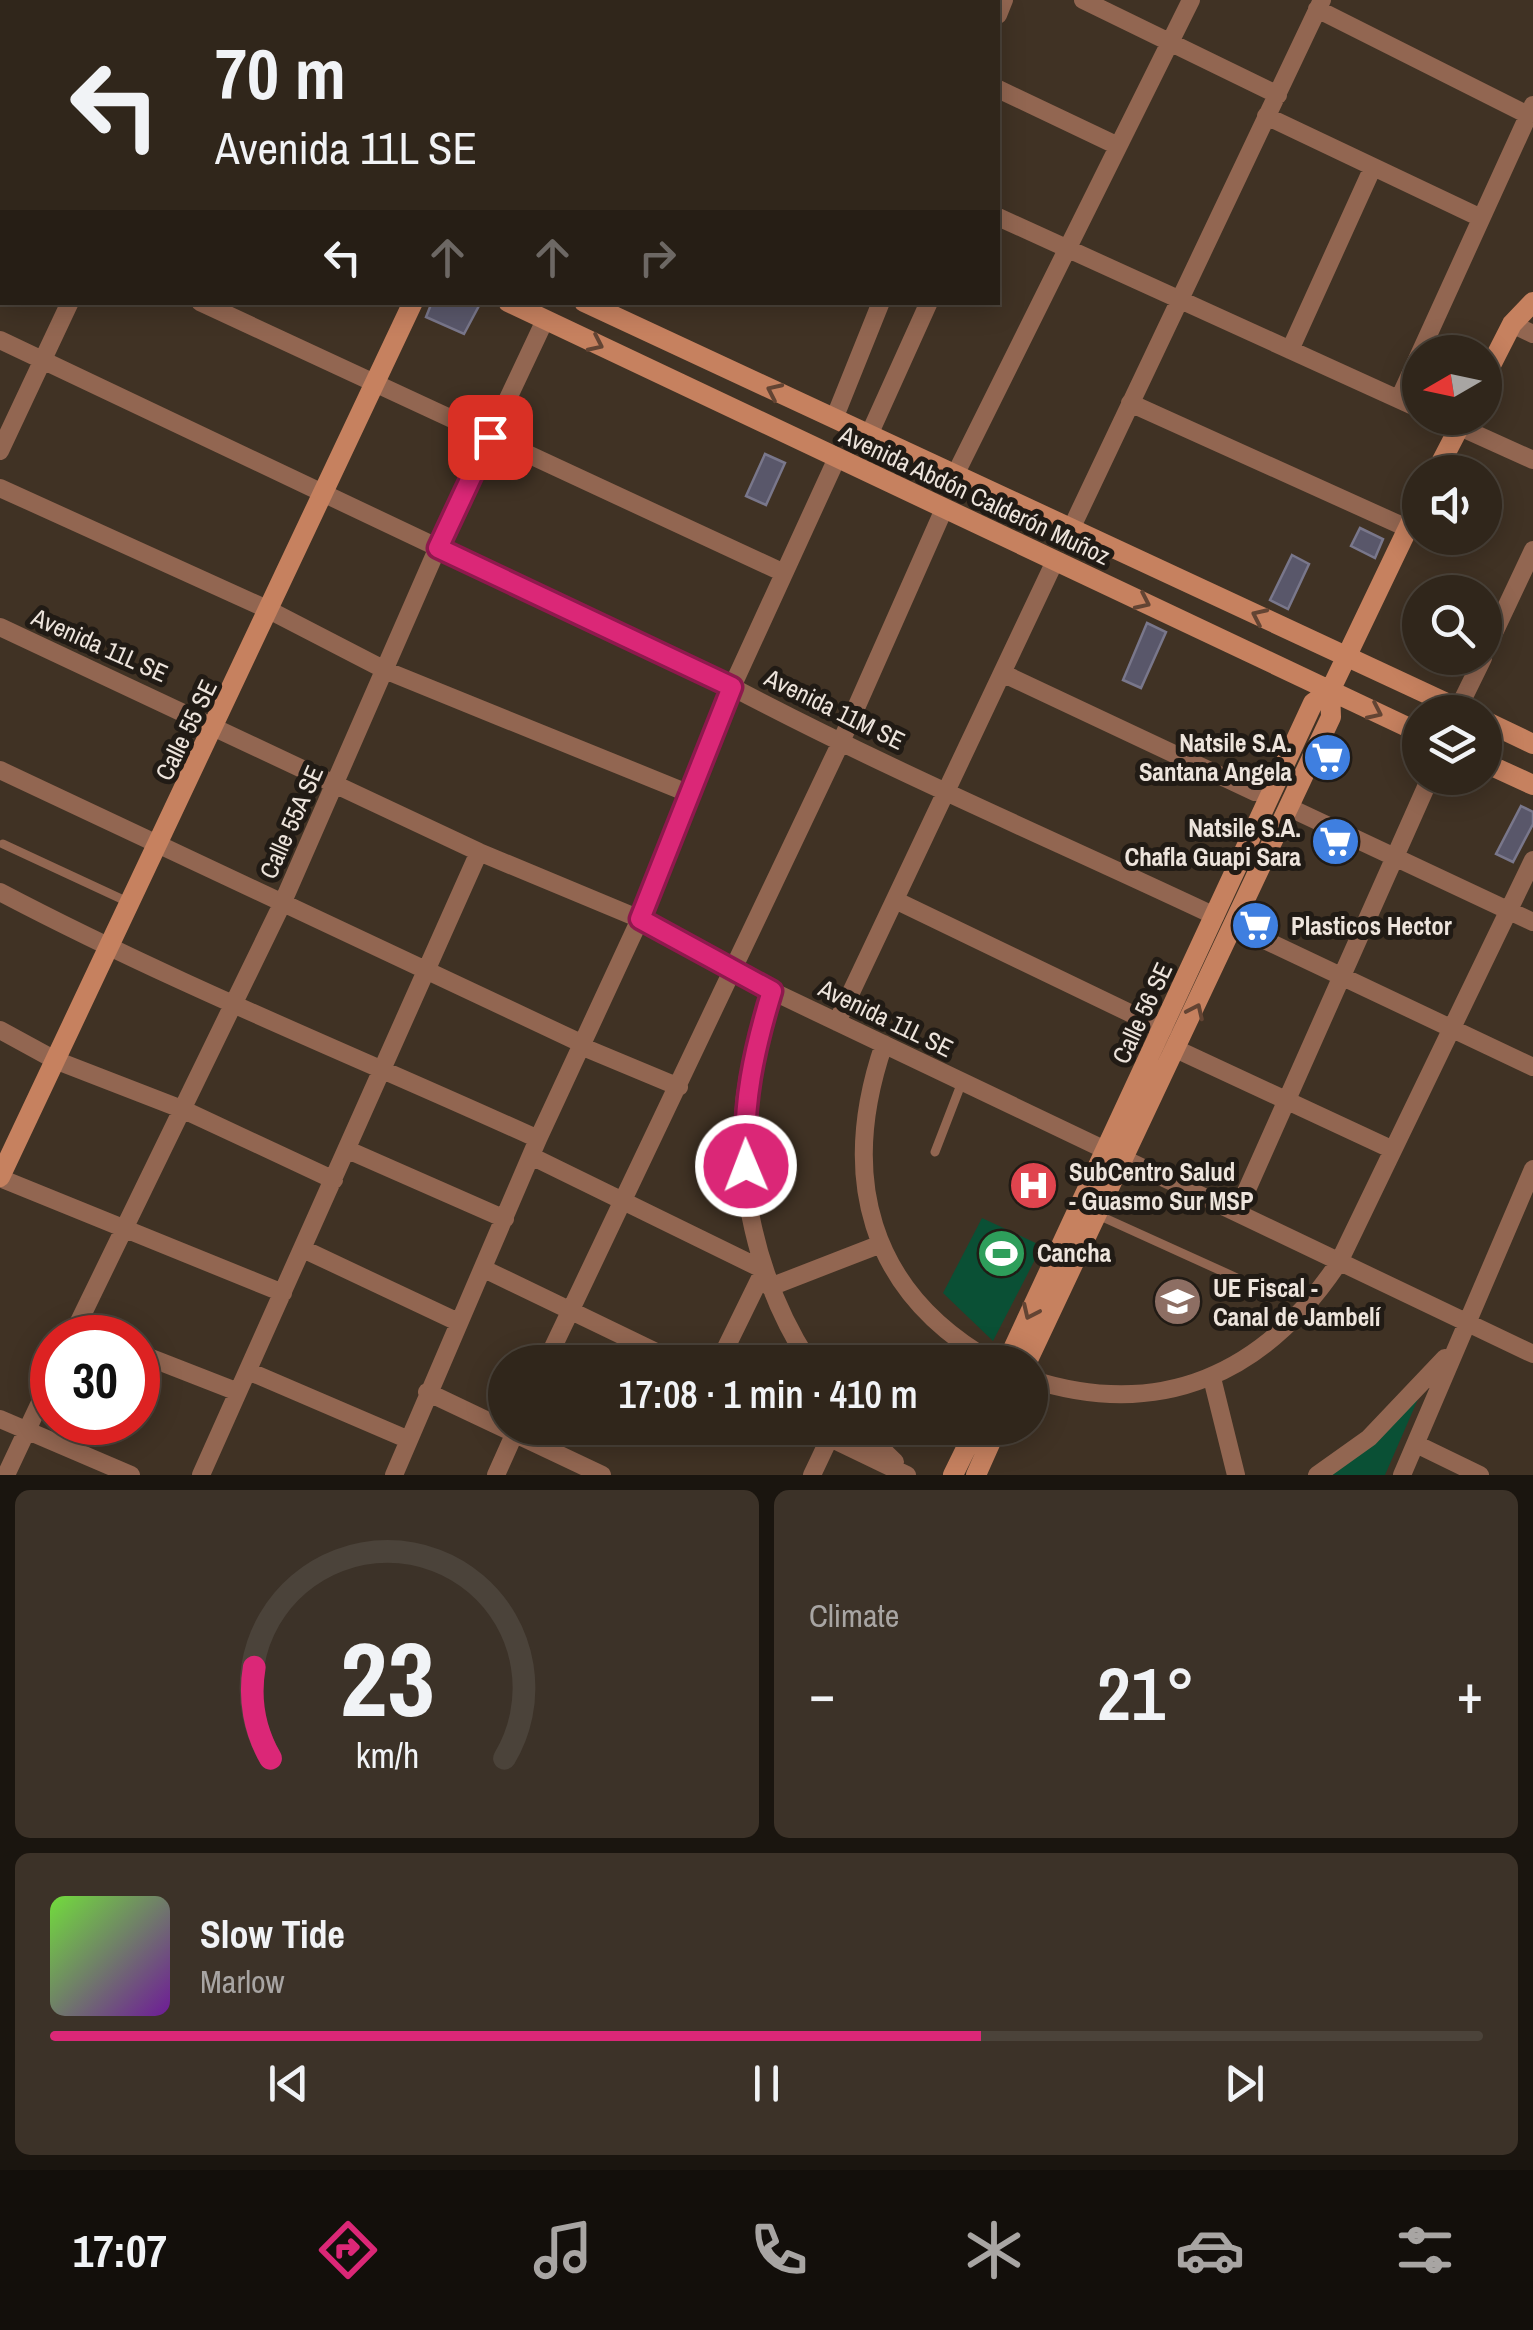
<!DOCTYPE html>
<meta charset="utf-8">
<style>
:root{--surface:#30261b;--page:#3c3228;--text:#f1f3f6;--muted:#a8a5a3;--line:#4b433a;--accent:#db2777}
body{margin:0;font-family:"Archivo Narrow",sans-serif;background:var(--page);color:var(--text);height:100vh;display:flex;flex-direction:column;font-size:38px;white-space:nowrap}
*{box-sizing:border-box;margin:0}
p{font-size:32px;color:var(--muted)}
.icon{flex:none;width:55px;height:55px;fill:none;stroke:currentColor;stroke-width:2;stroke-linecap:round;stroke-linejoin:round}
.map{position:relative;height:1475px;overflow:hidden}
.side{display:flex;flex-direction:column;gap:15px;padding:15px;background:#1a150f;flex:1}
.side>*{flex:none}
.guide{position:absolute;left:0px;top:0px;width:1000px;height:305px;box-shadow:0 5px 25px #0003,0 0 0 2px var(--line);background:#30261b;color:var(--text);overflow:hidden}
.needle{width:65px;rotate:261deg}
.fabs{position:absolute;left:1402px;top:335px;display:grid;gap:20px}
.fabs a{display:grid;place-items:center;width:100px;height:100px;border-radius:50%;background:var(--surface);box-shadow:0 5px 25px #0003,0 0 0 2px var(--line);font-size:50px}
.speed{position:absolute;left:30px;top:1315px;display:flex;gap:20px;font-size:50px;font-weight:700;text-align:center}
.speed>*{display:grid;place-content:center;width:130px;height:130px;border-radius:50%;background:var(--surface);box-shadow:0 5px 25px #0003,0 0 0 2px var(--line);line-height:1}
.speed .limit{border:15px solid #d22;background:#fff;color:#111}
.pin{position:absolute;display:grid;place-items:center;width:85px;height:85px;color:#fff;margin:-42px;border-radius:20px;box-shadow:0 5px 15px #0006}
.me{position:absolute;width:110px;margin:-55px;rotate:359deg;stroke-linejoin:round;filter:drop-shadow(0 0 8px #0008)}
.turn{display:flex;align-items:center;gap:35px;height:210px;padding:0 50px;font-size:45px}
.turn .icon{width:130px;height:130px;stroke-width:2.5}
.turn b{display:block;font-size:70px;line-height:85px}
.lanes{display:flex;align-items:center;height:95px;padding:0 50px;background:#0003;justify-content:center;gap:50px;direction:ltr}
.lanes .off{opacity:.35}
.big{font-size:75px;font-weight:600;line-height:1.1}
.side .card{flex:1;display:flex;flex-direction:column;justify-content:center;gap:15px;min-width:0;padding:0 35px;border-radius:15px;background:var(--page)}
.side .dial{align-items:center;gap:0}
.dial svg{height:260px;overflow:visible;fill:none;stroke:var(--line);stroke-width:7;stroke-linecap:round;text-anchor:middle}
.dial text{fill:var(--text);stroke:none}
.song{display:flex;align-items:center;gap:30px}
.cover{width:120px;height:120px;border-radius:15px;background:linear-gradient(135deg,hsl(100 70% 55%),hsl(280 70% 35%))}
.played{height:10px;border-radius:5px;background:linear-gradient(90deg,var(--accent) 65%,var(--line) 65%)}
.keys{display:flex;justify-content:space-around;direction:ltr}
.heat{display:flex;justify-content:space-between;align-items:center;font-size:55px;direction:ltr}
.side .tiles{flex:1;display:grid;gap:15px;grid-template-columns:1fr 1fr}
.card:last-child{grid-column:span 2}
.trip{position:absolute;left:488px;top:1345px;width:560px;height:100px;border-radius:50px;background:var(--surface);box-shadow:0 5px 25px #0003,0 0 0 2px var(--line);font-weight:600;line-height:100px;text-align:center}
.dock{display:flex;height:160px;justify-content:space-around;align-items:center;background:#130f0b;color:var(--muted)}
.dock .icon{width:70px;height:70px}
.dock .active{color:var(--accent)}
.dock b{font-size:45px;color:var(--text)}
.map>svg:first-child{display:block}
</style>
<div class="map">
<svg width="1533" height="1475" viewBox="0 0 1533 1475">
<rect width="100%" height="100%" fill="#403224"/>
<!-- green -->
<path fill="#0a5035" d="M982,1218l60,28 -49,95 -50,-48z
M1418,1399l-33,76h-58z"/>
<!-- building -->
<path fill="#59576a" stroke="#79778b" stroke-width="2.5" d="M432,302h49l-17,32 -38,-17z
M765,454l20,9 -19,42 -20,-9z
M1360,528l23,11 -8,19 -24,-12z
M1292,555l17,9 -21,45 -18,-9z
M1147,623l19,9 -25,56 -18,-8z
M1521,806l12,6v12l-20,38 -17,-8z"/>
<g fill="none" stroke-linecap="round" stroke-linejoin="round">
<!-- lane -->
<path stroke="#926651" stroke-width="9" d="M3,844l125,58
M935,1152l27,-70
M1098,1215l139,63"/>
<!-- street -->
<path stroke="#926651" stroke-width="18" d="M248,0l6,2
M370,0l5,2
M658,0l5,2
M1083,0l195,95
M27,2l1,-2
M214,2l1,-2
M845,2l1,-2
M1317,9l211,106
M998,15l6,-15
M998,89l120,57
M1266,116l215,102
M0,210l2,1
M998,217l422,192
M200,302l584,271
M1512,324l21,10
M0,340l732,347c157,83 322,153 483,229
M1290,350l83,-183
M1399,399l134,-294
M1130,403l277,125
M1440,418l93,42
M834,419l47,-117
M869,435l60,-133
M0,451l70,-149
M955,475l236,-475
M0,488l269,122 118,61 303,123
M1071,529l251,-529
M0,627l479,225 161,67 132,72 761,363
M1485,652l48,-102
M1002,673l253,119
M1458,709l25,-51
M0,770l585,275
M1288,807l245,115
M0,892c175,92 358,165 538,247
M895,900l268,129
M1235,926l298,141
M772,991c-7,22 -15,44 -20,67 -25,100 2,219 57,304
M837,1022l218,-461
M0,1030l55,30 129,50 150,70
M884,1044c-45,131 -17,247 109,318
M583,1047l96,40
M1178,1050l215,100
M348,1150l157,69
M533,1157l231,113 -45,92
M0,1178l283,115
M1237,1212l193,-434
M303,1249l155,73
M484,1269l193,93
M770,1287l111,-43
M75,1329l22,9
M71,1338l211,-434 156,-357 107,-227
M138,1353l100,39
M546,1362l294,-618 104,-235
M248,1371l161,69
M1212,1378l24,97
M1030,1379c131,42 235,-5 309,-117l194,-402
M427,1392l175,83
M0,1419l131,56
M809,1428l98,47
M860,1428l35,34
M1416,1444l64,31
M6,1475l46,-98
M201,1475l278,-623
M394,1475l144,-336 102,-220 92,-232 105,-229
M496,1475l21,-47
M812,1475l18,-38
M1317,1475l52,-37 76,-80
M1402,1475l131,-306"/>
<!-- secondary -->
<path stroke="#c6815f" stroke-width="20" d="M555,2l1,-2
M0,31l2,1
M0,63l2,1
M508,302l912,431
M584,302l882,410
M1485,377l27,-53 21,-22
M1436,472l28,-54
M1485,721l48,23
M1485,763l48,22
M0,1177l413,-875
M1007,1362l306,-659 17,-12 90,-188
M1027,1362l304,-645 -1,-26
M953,1475l23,-47
M976,1475l21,-47"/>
</g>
<!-- one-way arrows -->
<defs><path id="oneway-chevron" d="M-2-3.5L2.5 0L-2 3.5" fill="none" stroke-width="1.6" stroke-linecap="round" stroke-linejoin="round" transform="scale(2.5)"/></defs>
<g stroke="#634433">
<use href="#oneway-chevron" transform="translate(596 344) rotate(25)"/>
<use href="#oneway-chevron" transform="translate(774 391) rotate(-155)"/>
<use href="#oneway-chevron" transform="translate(1143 602) rotate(25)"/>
<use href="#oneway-chevron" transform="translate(1259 616) rotate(-155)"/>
<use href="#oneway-chevron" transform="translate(1375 712) rotate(25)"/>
<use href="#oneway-chevron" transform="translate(1196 1011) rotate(-65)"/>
<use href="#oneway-chevron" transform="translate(1030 1312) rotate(115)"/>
</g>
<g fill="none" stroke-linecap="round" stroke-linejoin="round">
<defs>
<path id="route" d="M490,437l-52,111 294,139 -92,232 132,72c-18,59 -30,113 -26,175"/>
</defs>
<!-- route casing -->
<use href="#route" stroke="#8e194d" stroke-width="25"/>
<!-- route -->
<use href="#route" stroke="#db2777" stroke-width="18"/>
</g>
<!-- icons -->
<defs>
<symbol id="supermarket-disc" viewBox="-11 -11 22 22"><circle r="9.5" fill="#3f7fe0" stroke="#211b15"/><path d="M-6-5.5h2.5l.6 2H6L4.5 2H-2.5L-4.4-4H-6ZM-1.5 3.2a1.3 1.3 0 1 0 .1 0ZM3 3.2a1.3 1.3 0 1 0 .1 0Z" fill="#fff"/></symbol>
<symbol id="hospital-disc" viewBox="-11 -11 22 22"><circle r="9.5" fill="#e0444e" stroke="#211b15"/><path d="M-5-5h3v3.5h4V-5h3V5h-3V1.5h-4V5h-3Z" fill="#fff"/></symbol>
<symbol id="stadium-disc" viewBox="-11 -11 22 22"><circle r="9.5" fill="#2e9e5b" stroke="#211b15"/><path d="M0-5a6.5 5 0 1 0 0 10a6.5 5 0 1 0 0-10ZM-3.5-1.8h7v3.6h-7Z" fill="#fff"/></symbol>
<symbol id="school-disc" viewBox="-11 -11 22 22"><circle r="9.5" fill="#8d6e63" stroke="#211b15"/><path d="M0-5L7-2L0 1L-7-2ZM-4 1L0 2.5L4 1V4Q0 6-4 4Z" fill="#fff"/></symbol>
</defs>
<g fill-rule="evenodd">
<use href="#supermarket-disc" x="1300" y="730" width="55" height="55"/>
<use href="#supermarket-disc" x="1308" y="814" width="55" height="55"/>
<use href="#supermarket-disc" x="1228" y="898" width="55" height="55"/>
<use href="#hospital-disc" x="1006" y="1158" width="55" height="55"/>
<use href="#stadium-disc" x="974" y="1226" width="55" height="55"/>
<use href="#school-disc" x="1150" y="1274" width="55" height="55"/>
</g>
<g text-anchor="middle" stroke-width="10" stroke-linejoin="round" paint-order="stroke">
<!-- street labels -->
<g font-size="25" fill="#ede4dc" stroke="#211b15">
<text transform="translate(975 495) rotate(25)" y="9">Avenida Abdón Calderón Muñoz</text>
<text transform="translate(100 645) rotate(24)" y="9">Avenida 11L SE</text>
<text transform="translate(835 709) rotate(26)" y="9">Avenida 11M SE</text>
<text transform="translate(186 730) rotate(-64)" y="9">Calle 55 SE</text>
<text transform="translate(291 822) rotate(-66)" y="9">Calle 55A SE</text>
<text transform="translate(1142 1013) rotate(-65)" y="9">Calle 56 SE</text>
<text transform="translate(886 1018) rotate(26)" y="9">Avenida 11L SE</text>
</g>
<!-- poi labels -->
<g font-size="25" font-weight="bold" fill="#ede4dc" stroke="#211b15" text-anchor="start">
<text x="1292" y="752" text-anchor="end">Natsile S.A.<tspan x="1292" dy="29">Santana Angela</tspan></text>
<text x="1301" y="837" text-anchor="end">Natsile S.A.<tspan x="1301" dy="29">Chafla Guapi Sara</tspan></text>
<text x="1291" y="935">Plasticos Hector</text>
<text x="1069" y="1181">SubCentro Salud<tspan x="1069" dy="29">- Guasmo Sur MSP</tspan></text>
<text x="1037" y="1262">Cancha</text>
<text x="1213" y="1297">UE Fiscal -<tspan x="1213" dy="29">Canal de Jambelí</tspan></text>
</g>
</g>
</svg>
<div class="fabs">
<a><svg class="needle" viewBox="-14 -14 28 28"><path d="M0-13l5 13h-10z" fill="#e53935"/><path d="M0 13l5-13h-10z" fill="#a8a5a3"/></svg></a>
<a><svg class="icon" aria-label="sound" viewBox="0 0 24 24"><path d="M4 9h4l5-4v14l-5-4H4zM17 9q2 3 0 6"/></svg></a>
<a><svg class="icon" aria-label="search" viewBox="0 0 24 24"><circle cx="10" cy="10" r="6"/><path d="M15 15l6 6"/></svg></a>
<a><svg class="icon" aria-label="layers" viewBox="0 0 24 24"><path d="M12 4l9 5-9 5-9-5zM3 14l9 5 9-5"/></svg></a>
</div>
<div class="speed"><div class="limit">30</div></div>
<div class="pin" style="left:490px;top:437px;background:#d93025"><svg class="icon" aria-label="arrive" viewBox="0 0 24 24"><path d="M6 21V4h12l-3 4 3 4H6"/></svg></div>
<svg class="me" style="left:746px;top:1166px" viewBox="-20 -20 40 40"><circle r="17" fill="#db2777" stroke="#fff" stroke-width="3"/><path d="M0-11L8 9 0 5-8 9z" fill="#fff"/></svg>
<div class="trip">17:08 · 1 min · 410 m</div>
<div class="guide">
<div class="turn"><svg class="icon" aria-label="left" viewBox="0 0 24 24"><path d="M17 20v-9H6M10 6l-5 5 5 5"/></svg><div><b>70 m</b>Avenida 11L SE</div></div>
<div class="lanes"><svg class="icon" aria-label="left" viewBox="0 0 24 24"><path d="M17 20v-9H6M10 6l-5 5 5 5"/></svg><svg class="icon off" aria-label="ahead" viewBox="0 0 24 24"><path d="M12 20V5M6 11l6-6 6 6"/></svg><svg class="icon off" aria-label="ahead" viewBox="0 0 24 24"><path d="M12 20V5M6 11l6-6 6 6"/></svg><svg class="icon off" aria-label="right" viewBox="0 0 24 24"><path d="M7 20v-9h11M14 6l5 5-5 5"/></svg></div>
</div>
</div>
<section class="side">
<div class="tiles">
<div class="card dial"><svg viewBox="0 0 100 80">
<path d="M14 69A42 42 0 1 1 86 69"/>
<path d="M14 69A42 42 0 0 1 9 41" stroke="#db2777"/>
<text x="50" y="56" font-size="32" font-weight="700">23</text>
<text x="50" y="72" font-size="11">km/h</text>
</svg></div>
<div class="card"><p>Climate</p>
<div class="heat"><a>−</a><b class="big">21°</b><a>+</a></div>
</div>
<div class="card">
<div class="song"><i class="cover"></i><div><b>Slow Tide</b><p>Marlow</p></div></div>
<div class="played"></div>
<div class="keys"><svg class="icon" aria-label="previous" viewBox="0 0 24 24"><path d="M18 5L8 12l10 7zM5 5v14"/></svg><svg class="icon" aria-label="pause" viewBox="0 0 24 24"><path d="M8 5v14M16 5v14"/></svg><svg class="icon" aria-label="next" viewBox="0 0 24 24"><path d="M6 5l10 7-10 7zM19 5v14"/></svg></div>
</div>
</div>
</section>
<nav class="dock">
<b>17:07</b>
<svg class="icon active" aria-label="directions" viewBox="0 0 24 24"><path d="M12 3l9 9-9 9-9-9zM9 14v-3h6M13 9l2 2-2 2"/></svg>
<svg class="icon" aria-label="music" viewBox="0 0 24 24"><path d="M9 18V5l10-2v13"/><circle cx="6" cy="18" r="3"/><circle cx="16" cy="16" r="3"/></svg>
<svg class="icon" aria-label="phone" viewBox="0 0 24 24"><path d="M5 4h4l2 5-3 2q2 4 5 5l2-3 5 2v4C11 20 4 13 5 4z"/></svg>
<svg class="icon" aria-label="climate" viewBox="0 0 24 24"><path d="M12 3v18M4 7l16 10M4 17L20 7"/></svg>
<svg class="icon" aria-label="car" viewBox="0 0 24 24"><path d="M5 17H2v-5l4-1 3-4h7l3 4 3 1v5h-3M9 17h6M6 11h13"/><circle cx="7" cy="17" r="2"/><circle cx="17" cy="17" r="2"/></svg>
<svg class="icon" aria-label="filters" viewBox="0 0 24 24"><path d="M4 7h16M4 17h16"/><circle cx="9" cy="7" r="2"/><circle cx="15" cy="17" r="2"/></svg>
</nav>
